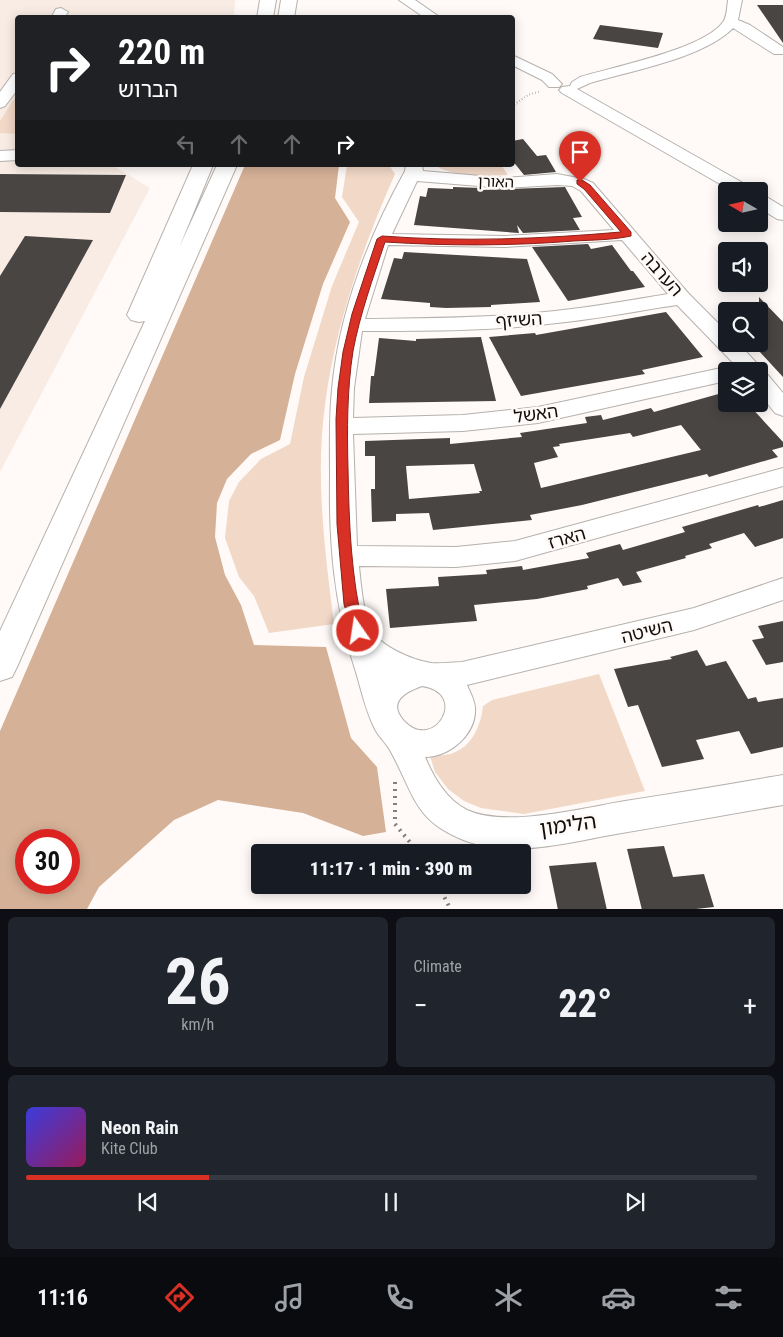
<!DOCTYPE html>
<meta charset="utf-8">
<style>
:root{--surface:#171b24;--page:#20242c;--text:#f1f3f6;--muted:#9ea1a6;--line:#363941;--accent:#d93025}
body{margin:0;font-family:"Roboto Condensed","Noto Sans Hebrew",sans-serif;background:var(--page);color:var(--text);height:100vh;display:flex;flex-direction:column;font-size:19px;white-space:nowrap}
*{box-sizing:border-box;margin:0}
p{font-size:16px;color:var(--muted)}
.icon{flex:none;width:28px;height:28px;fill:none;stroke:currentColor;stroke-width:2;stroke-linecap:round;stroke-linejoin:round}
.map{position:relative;height:909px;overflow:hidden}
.details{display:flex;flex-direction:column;gap:8px;padding:8px;background:#0d0f14;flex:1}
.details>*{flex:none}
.top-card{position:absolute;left:15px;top:15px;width:500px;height:152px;border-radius:5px;box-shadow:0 2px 12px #0003;background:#202124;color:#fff;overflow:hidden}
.needle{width:32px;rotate:279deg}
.fabs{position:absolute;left:718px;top:182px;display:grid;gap:10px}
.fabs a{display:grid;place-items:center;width:50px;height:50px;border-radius:5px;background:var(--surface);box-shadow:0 2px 12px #0003;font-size:25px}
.speed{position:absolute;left:15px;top:829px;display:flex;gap:10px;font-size:25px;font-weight:700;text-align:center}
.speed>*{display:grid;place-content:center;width:65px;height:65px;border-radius:50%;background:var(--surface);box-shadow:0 2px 12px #0003;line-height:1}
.speed .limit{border:8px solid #d22;background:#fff;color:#111}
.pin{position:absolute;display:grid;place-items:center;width:42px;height:42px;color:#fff;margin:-51px -21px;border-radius:50% 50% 50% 0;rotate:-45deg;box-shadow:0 0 5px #0007}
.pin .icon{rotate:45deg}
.me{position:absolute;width:55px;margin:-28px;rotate:347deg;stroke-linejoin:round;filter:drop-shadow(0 0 4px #0008)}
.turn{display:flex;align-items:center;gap:18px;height:105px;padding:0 20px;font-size:22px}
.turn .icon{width:65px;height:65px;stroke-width:2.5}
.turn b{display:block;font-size:35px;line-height:42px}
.lanes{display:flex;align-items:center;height:48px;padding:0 20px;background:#0003;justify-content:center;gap:25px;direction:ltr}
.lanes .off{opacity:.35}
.big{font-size:38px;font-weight:800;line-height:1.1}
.details .tile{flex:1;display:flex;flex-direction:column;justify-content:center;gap:8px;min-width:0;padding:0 18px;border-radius:8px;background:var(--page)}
.details .dial{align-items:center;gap:0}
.dial b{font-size:65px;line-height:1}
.song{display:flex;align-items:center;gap:15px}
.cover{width:60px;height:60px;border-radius:8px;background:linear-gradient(135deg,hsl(240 70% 55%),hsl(330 70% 35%))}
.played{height:5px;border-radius:2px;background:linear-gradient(90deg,var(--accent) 25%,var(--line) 25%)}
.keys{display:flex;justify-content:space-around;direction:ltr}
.heat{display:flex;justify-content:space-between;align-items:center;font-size:28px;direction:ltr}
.details .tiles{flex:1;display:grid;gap:8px;grid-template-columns:1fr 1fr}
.tile:last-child{grid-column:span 2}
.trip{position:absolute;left:251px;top:844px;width:280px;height:50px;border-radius:5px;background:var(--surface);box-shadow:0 2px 12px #0003;font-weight:800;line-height:50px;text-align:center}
.menu{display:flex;height:80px;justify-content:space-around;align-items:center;background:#090b0e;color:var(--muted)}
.menu .icon{width:35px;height:35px}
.menu .on{color:var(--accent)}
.menu b{font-size:22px;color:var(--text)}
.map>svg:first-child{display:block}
</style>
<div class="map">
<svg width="783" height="910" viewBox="0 0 783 910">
<rect width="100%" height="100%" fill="#fffaf7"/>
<!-- built -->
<path fill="#f8ece4" d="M0,0h235l-1,17 -216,1v147h94l38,23 -150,284z"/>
<!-- green -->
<path fill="#f1d8c7" d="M14,99h3v11l-2,3 2,1v20l-17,-1v-12z
M347,165h42l6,9c-32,72 -60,152 -70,231 -10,73 0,147 9,219l-65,9 -15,-37 -15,-19 -14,-39 4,-37 10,-19 22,-23 29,-15 14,-67 28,-91 27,-64 -17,-25z
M435,165h66l7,10c-19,1 -58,2 -73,-10z
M599,674l46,117 -121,23 -43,-6 -17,-7 -16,-12 -13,-17 -5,-16c7,-1 16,0 23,-3 20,-7 28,-29 30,-47l9,-6z"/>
<!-- forest -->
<path fill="#d5b197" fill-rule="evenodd" d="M245,165h94l-4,33 15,24 -27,62 -28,90 -15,66 -29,14 -24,25 -10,24 -2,34 10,38 16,30 13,40 72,2 25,91 26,29 9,65 -23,4 -60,-23 -85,-13 -44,20 -75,67 -12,22h-87v-178zM26,840h43v42h-43z"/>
<!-- building -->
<path fill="#494543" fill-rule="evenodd" d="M757,5h26v38z
M600,25l40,5 23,3 -5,15 -65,-9z
M523,139l14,17 9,-1 10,17 -32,3 -12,-15v-19z
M0,174l126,1 -16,38 -110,-1z
M453,187l28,1v2l84,-3 17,30 -9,1 7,12 -57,3 -6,-8 2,8 -105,-8 6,-29 6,1 2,-9 25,1z
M25,236l68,4 -93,169v-133z
M588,244l3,5 21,-4 19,26h2l12,16 -77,14 -36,-54z
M404,252l123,7 13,43 -49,3v2l-45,1 -16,-1v-4l-49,-4 13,-41 8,1z
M759,297l24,25v55l-24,-26z
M666,312l37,45 -61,13 3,4 -124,22 -32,-59 46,-4 1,2z
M481,337l15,64 -127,2 2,-27h3l5,-38 37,3v-2z
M722,393l4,4v7h22l35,38v5l-11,3 6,7 -69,20 -2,-3 -125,31 -52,10 2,5 -99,10 -4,-17 -33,1v7l-24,1 -1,-33h4v-33h-10v-15l85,-3v6l72,-7 -2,-4 67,-10 -2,-6 16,-2 2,5 48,-12 3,4zM681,425l20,25 -160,38 -7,-25 24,-6 -5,-10 7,-1 -1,-2 71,-11 3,4zM474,464l8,27h-3l1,2 -71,6 -3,-33z
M783,500v38l-28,9 -11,-14 -35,11 3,4 -27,8 1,2 -50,14 6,10 -19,4 -5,-8 -31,8 1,3 -51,10 -63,6 3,16 -87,7 -4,-39 53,-3 -1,-9 49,-3 -1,-4 36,-4 1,4 66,-12 -3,-5 34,-9 3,6 62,-18 -3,-5 76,-22 1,2z
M783,621v41l-17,3 -14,-25 12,-2 -6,-12z
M697,650l9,16 20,-5 22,38 8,-2 2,5 25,-4v49l-32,7 -12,-23 -43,9 8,19 -42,8 -24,-62 -10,2 -14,-38 58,-10 -2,-2z
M664,846l9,31 31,-3 10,33 -27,3h-45l-15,-61z
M596,862l11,48h-49l-9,-44z"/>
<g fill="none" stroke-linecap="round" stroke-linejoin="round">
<defs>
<path id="minor" d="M399,0h16l26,18h-16z
M728,0h14l-4,20 12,5 33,22v7h-9l-41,-26c-29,30 -103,43 -143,55l-13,6 173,98 3,4h-21l-170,-98 -3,-3 3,-3 8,-1 2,-4 8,-5c33,-10 124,-28 143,-55 4,-5 4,-15 5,-22z
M61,8l7,4 -4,6h-13l5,-9z
M512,55l40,19 10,10 -3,3h-10l-7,-7 -30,-15z
M18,73v16l-13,17 -5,2v-16l13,-18z
M18,150v10l-18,1v-10z
M406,165h16l1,6 81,7 53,-4 27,5 9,4 96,111 37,37v13h13l25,27 -1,2 4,1 16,19v23l-8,-3 -16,-20v-22h-18l-64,-66c-40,6 -80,14 -120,18 -65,8 -130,8 -195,8l-8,57 -1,30 110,-3 75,-8 188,-40 9,4h-9v10l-188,42 -75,8 -110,3 4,112 99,1 59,-6 268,-73v18l-268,75 -59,6 -97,-1c2,20 4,43 11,61 8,19 42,33 61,36 10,1 21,-1 31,-1l232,-54 89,-30v22l-89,30 -227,55c3,7 7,14 8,22 2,27 -25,50 -50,50 9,21 21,42 42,53 39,18 116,-2 158,-9 53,-8 105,-17 158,-26v30c-54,9 -107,19 -161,28 -50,8 -107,26 -156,8 -52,-20 -51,-45 -75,-89 -4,-8 -11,-14 -15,-21 -11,-20 -15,-44 -22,-65 -20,-62 -25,-123 -24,-187 0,-30 -1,-60 2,-90 7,-77 36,-151 73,-218zM417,181l87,7 53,-3 15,1 9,5 33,39 -109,6 -113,-2zM622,240l46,54c-37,6 -75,13 -113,17 -63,7 -126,7 -190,8l23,-74 117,2zM422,686c48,7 12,67 -18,35 -17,-19 1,-29 18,-35z
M759,195l6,1 18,11v13l-6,-1 -18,-11z"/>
<path id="major" d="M260,0h16l-3,18h-16z
M281,0h16l-3,18h-16z
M193,165h20l-34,83 38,-83h20l-220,502 -5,10 -12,4v-50l145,-310 -6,1 -8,-2 -4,-5z"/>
</defs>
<!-- minor casing -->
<use href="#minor" stroke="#b5b1ad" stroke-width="2"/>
<!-- major casing -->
<use href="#major" stroke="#b5b1ad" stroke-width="2"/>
<!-- path-far1 -->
<path stroke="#83807e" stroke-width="2" stroke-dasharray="0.5 2.5" stroke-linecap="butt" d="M512,106l16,-11 13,-4"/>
<!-- path -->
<path stroke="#83807e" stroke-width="4" stroke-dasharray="2 5" stroke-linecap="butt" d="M395,782v42l23,28
M438,885l13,25"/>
<!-- minor -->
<use href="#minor" fill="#fff" fill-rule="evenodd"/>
<!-- major -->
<use href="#major" fill="#fff" fill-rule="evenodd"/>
</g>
<!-- route -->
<path fill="#d93025" stroke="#8d1f18" d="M577,180h5l8,5 41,47v4c-18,4 -39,4 -57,5 -63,5 -126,5 -189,1 -12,36 -25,72 -32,109 -6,39 -6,78 -5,118 1,55 3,109 16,162l-2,4 -4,2 -5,-2 -9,-31 -7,-80 -1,-105 2,-31 5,-36 9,-38 25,-75 5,-3c80,6 159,3 239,-4l-37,-43 -7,-5z"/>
<g text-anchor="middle" stroke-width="5" stroke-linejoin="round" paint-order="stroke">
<!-- far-street labels -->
<g font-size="15" fill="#100f0e" stroke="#fffaf7">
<text transform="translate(496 182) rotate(2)" y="5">האורן</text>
</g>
<!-- street labels -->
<g font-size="18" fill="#100f0e" stroke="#fffaf7">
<text transform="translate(662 274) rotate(49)" y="6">הערבה</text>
<text transform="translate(519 320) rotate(-4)" y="6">השיזף</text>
<text transform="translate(536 414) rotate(-8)" y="6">האשל</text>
<text transform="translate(567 538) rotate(-16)" y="6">הארז</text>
<text transform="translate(647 631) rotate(-14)" y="6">השיטה</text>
</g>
<!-- near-street labels -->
<g font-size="21" fill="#100f0e" stroke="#fffaf7">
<text transform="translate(568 825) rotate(-8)" y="7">הלימון</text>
</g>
</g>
</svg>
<div class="fabs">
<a><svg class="needle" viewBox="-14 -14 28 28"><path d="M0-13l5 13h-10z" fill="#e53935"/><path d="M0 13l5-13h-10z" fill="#9ea1a6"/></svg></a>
<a><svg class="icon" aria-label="sound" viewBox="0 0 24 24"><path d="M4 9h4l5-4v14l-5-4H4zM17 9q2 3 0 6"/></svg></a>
<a><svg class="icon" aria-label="search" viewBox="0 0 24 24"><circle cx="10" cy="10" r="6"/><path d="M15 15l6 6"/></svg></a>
<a><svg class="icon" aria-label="layers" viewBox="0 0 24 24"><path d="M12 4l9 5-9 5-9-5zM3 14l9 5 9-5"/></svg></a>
</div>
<div class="speed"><div class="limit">30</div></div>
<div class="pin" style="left:580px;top:182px;background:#d93025"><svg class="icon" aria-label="arrive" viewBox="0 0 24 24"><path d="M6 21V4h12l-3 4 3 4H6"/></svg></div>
<svg class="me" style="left:358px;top:631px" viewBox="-20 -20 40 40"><circle r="17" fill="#d93025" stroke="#fff" stroke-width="3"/><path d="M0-11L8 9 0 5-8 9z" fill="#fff"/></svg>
<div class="trip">11:17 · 1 min · 390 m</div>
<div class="top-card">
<div class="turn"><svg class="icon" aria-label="right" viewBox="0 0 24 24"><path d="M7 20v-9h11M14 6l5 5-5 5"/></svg><div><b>220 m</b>הברוש</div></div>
<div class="lanes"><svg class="icon off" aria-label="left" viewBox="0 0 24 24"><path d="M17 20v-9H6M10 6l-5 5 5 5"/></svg><svg class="icon off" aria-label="ahead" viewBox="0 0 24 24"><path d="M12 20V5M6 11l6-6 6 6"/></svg><svg class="icon off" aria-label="ahead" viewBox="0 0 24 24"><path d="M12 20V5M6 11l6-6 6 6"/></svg><svg class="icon" aria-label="right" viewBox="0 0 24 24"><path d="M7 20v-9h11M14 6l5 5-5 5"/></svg></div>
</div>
</div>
<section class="details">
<div class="tiles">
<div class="tile dial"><b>26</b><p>km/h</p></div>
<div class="tile"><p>Climate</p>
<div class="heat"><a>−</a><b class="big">22°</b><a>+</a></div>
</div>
<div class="tile">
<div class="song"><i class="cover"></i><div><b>Neon Rain</b><p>Kite Club</p></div></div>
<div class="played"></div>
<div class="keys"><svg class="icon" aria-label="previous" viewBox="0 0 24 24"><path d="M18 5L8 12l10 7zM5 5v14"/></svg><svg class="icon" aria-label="pause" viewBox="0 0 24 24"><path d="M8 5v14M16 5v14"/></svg><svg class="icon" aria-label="next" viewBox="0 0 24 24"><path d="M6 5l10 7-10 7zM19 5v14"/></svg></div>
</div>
</div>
</section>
<nav class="menu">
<b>11:16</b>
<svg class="icon on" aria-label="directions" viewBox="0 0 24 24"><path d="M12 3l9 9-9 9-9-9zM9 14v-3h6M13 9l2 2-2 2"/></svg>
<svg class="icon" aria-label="music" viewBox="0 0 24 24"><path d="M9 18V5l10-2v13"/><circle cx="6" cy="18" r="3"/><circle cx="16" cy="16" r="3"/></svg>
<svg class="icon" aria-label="phone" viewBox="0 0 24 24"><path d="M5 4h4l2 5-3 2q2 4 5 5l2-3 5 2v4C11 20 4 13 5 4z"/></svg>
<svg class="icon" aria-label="climate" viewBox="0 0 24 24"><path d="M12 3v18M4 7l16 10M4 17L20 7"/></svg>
<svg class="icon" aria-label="car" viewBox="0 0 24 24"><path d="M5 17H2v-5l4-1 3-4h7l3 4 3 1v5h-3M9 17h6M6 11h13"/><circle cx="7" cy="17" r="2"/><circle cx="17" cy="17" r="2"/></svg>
<svg class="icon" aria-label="filters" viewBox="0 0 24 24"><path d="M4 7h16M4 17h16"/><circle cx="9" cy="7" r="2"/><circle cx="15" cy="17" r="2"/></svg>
</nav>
